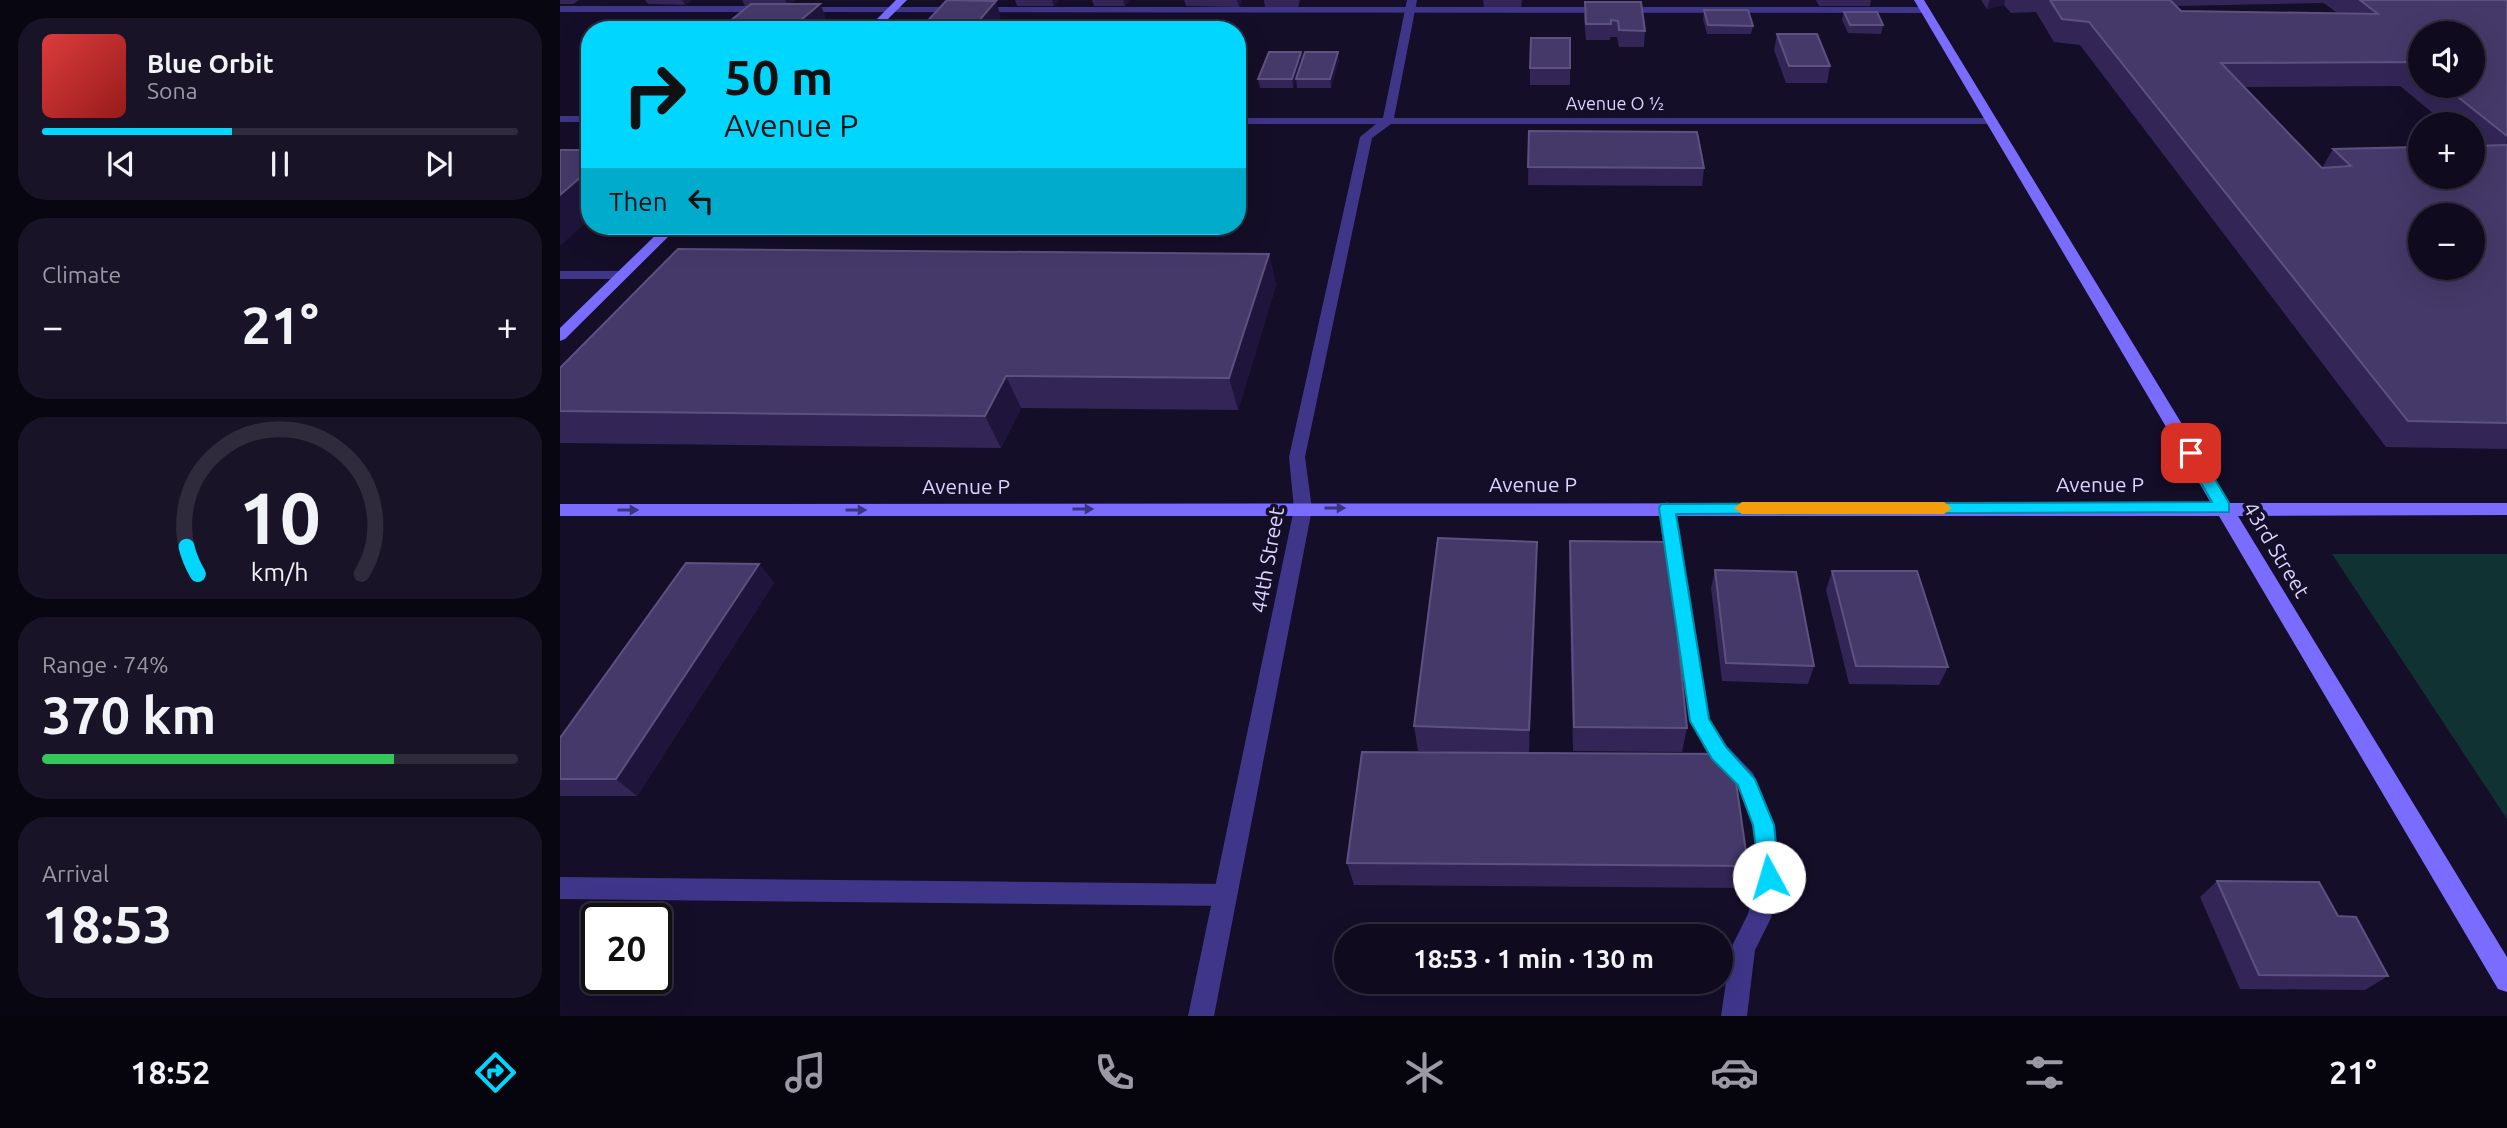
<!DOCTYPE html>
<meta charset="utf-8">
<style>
:root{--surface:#0f0a1e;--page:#181327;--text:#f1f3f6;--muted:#9b9aa4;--line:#2f2b3c;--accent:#01d6ff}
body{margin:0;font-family:Ubuntu,sans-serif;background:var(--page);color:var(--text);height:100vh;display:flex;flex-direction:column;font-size:26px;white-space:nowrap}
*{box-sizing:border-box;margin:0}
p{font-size:23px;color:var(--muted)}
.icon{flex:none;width:38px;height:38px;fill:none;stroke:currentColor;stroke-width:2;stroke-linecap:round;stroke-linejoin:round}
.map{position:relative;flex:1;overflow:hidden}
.side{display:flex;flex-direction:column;gap:18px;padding:18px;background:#080610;width:560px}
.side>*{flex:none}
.banner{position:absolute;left:21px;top:21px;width:665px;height:214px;border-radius:28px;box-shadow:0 7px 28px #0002,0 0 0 2px var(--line);background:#01d6ff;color:#111;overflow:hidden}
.buttons{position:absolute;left:1848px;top:21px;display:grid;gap:14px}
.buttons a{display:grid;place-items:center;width:77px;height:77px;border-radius:50%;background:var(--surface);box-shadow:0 7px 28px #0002,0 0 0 2px var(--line);font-size:35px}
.speed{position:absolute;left:21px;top:903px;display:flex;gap:14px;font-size:35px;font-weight:700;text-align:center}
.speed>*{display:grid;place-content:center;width:91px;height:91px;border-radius:50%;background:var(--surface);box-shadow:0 7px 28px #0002,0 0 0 2px var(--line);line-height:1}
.speed .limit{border:4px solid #111;border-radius:10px;background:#fff;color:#111}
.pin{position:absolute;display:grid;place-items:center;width:60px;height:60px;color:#fff;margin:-30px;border-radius:14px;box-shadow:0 4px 10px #0006}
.me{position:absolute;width:77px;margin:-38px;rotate:354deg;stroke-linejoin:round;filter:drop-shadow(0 0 5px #0008)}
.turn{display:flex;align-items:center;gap:24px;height:147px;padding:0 28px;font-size:32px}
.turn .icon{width:91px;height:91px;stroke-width:2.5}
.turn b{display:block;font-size:49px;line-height:60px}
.then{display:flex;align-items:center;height:66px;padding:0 28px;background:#0003;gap:14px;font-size:26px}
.big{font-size:52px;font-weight:600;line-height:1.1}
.side .tile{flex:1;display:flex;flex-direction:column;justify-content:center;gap:10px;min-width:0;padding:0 24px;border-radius:28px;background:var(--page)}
.side .dial{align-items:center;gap:0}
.dial svg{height:182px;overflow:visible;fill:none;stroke:var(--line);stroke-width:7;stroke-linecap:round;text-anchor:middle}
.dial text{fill:var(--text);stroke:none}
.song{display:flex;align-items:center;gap:21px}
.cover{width:84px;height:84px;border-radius:10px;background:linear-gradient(135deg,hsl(0 70% 55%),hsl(0 70% 35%))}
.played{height:7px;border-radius:4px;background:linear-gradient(90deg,var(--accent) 40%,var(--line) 40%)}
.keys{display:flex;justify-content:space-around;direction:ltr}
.heat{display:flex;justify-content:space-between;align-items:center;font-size:38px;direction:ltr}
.charge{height:10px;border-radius:5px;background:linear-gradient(90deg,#34c759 74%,var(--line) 0)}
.trip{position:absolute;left:774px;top:924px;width:399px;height:70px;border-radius:35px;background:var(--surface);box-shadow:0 7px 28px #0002,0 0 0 2px var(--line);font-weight:600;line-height:70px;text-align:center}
.tab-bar{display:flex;height:112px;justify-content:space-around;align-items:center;background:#06040c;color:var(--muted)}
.tab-bar .icon{width:49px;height:49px}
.tab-bar .active{color:var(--accent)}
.tab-bar b{font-size:32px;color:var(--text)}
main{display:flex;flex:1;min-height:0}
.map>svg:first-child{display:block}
</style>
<main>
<section class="side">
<div class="tile">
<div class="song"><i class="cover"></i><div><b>Blue Orbit</b><p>Sona</p></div></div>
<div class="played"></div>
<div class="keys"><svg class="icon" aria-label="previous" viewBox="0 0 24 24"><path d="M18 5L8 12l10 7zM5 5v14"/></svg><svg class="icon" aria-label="pause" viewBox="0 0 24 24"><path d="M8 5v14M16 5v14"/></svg><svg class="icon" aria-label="next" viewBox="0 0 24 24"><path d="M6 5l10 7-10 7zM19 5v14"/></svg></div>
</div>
<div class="tile"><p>Climate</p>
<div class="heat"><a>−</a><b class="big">21°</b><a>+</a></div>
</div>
<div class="tile dial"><svg viewBox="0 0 100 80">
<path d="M14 69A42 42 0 1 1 86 69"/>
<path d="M14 69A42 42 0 0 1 9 57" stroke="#01d6ff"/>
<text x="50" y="56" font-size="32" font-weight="700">10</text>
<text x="50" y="72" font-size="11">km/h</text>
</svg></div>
<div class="tile"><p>Range · 74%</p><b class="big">370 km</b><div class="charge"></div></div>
<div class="tile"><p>Arrival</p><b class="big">18:53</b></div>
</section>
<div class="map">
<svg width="1947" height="1016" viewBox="0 0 1947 1016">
<rect width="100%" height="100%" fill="#140e28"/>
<!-- green -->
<path fill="#113233" d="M1772,554h175v265z"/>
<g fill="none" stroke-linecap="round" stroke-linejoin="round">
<!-- lane -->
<path fill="#3f368a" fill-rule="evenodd" d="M0,6h206l5,3 -5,3h-206z
M235,7h1130l5,3 -5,3 -1127,-1 -3,-1z
M243,226l198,1 7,4 -7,4 -195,-1 -7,-4z
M0,271h62l7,4 -7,4h-62z
M1107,502l9,6 34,211 17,27 26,27 22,52 6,52 -10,41 -16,32 -8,66h-26l10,-68 17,-34 9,-37 -4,-52 -16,-39 -26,-26 -21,-39 -32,-213z
M0,877l665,7 8,3 4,8 -4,8 -8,3 -665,-7z"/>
<!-- street -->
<path fill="#3f368a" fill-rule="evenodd" d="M847,0h10l-23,118h598l6,3 -6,3h-601l-19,14 -67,319 7,52 -98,507h-26l106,-507 -5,-52 71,-320 16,-13h-139v-6h146z
M0,116h30v6h-30z"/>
<!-- secondary -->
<path fill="#796cff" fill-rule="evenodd" d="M336,0h11l-30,30h-11z
M1354,0h10l306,503h277v12l-269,1 269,441v35l-9,-3 -279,-473h-1659v-12l1651,-1z
M105,226h14l-114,113 -5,2v-13z"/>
</g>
<!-- wall -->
<path fill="#332657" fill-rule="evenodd" d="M0,0h19l-6,4h-13z
M85,0h46l-6,5 -37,-1z
M182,0h53l-5,4 37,16 -11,10h-97l30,-24h-4z
M455,0h44l-5,6h-37z
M532,0h37l-4,6h-31z
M624,0h58l-3,7 -53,-1z
M704,0h36l-2,7h-33z
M923,0h39l-1,7h-37z
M1256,0h55l-1,6h-51z
M1421,0h526v449l-121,-2 -306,-402 -26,-3 -18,-30 -25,1 -7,-8 -17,4zM1764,3l13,10 -156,-2 -5,-5zM1860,33l53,53h-53zM1840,86l46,38h27v53l-140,-28 -11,19 -78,-81z
M1025,2l60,29 -1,16h-25l-2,-10h-7v3h-24l-2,-22z
M1144,10l49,16 -2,8h-44l-4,-15z
M1284,12l39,13 -2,9 -33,-1 -6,-13z
M1217,34l53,32 -3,17h-41l-12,-33z
M741,52l1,8h37l-8,28h-34l-1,-9 -3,9h-33l-2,-9z
M970,68h40v17h-40z
M969,131l175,37 -2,18 -174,-1z
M709,254l7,31 -38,125 -217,-2 -20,40 -441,-5v-75z
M1010,541l117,187 -5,24 -109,-1 -4,-184z
M977,542v26l-8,185 219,113 -8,22 -386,-3 -7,-22 136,-110 -65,-2 -4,-25z
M199,564l15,19 -137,213h-77v-58z
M1155,570l99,96 -6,18 -86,-3 -11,-93z
M1272,571l116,96 -9,18 -90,-1 -23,-94z
M1657,881l121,35 50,60 -23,14 -125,-1 -40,-92z"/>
<!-- shaded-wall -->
<path fill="#1f153c" d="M122,0h9l-6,5z
M225,0h10l-7,6z
M492,0h7l-5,6z
M563,0h6l-4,6z
M677,0h5l-3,7z
M1430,0h15l-1,5 -17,4z
M436,1l5,16 -11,13h-19z
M260,4l7,16 -11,10h-19l-2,-5z
M741,52l1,9 -9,27 -1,-9z
M778,52l1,8 -8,28 -1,-9z
M30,169v50l-30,27v-51z
M709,254l7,31 -38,125 -9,-32z
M446,376l15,32 -20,40 -16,-32z
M977,542v26l-8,186v-24z
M199,564l15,19 -137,213 -21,-17z"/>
<!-- building -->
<path fill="#453969" stroke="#5d5180" stroke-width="2" fill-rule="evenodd" d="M387,0l49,1 -25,29h-52z
M1490,0h120l11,11 197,3 -18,-14h147v136l-63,-50h29v-53h-53v34l-5,-5 -194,1 101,105 29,-2 -18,-17 87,-2v30h53v-31l34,-1v278l-99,-2 -319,-399 -27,-3zM1860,215h53v53h-53z
M1025,2h56l4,29 -26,-1 -1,-9 -7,-1v4h-25z
M191,4h69l-25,21h-46l-6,5h-24z
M1144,10h44l5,16 -45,-1z
M1284,12h33l6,13h-33z
M1217,34h40l13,32h-41z
M971,38h39v30h-40z
M709,52h32l-9,27h-34z
M745,52h33l-8,27h-34z
M969,131l168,1 7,36 -176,-1z
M0,150h30v19l-30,26z
M118,249l591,5 -40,124 -223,-2 -21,40 -425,-5v-43z
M878,538l99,4 -8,188 -115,-4z
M1010,541l98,1 19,186 -113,-1z
M126,563l73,1 -143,215h-56v-41z
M1155,570l81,2 18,94 -88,-3z
M1272,571h85l31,96 -92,-1z
M802,752l370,2 16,112 -401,-3z
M1657,881l102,1 19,34 18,1 32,59 -129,-1z"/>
<!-- one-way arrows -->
<defs><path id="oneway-solid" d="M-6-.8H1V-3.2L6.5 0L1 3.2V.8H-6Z" transform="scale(1.75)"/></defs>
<g fill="#3c347e">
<use href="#oneway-solid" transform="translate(775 508)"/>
<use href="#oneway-solid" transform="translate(523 509)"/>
<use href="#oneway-solid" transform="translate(68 510)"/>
<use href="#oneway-solid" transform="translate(296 510)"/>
</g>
<!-- route -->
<path fill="#01d6ff" stroke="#018ba6" stroke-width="2" d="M1631,447l6,2 32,54v9l-553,2 33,205 17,28 29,32 19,46 5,52 -3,7 -7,3 -8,-3 -8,-59 -15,-40 -26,-26 -22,-38 -31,-213 2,-4 551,-2 -28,-49z"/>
<!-- slow -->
<path fill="#f59e0b" d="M1182,502h202l8,6 -8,6h-202l-8,-6z"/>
<g text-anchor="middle" stroke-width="7" stroke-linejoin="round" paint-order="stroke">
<!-- far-street labels -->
<g font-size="18" fill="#ddd5ff" stroke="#140e28">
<text x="1055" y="110">Avenue O ½</text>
</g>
<!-- street labels -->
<g font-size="21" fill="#ddd5ff" stroke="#140e28">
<text x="973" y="492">Avenue P</text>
<text x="1540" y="492">Avenue P</text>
<text x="406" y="494">Avenue P</text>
<text transform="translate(1716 550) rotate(59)" y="7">43rd Street</text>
<text transform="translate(708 560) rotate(-80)" y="7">44th Street</text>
</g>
</g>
</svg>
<div class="buttons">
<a><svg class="icon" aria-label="sound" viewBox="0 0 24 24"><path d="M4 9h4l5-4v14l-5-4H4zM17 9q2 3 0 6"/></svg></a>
<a>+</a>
<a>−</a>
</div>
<div class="speed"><div class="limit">20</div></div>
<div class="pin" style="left:1631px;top:453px;background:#d93025"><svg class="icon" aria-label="arrive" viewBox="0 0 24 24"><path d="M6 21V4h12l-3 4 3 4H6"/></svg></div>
<svg class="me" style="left:1209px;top:877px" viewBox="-20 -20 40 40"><circle r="19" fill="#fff"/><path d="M0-13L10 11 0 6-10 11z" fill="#01d6ff"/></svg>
<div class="trip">18:53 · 1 min · 130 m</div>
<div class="banner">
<div class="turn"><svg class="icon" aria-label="right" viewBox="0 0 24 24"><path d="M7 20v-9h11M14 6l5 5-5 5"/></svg><div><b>50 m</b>Avenue P</div></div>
<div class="then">Then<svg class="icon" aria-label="left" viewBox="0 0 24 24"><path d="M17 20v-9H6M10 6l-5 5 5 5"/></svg></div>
</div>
</div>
</main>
<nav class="tab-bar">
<b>18:52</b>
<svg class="icon active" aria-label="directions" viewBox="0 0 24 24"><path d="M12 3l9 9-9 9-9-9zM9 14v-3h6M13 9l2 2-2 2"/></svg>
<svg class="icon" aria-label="music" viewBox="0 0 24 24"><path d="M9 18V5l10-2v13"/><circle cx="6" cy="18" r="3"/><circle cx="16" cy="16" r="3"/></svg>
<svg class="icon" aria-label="phone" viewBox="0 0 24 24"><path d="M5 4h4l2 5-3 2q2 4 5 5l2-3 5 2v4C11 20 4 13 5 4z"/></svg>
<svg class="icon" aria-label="climate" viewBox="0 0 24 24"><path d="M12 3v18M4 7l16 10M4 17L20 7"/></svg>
<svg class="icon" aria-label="car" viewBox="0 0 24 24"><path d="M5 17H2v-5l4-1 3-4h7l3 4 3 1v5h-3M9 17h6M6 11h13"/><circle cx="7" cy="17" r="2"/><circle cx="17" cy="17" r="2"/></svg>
<svg class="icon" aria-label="filters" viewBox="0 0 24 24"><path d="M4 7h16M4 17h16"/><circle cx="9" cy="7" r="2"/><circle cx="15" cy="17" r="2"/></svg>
<b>21°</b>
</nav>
